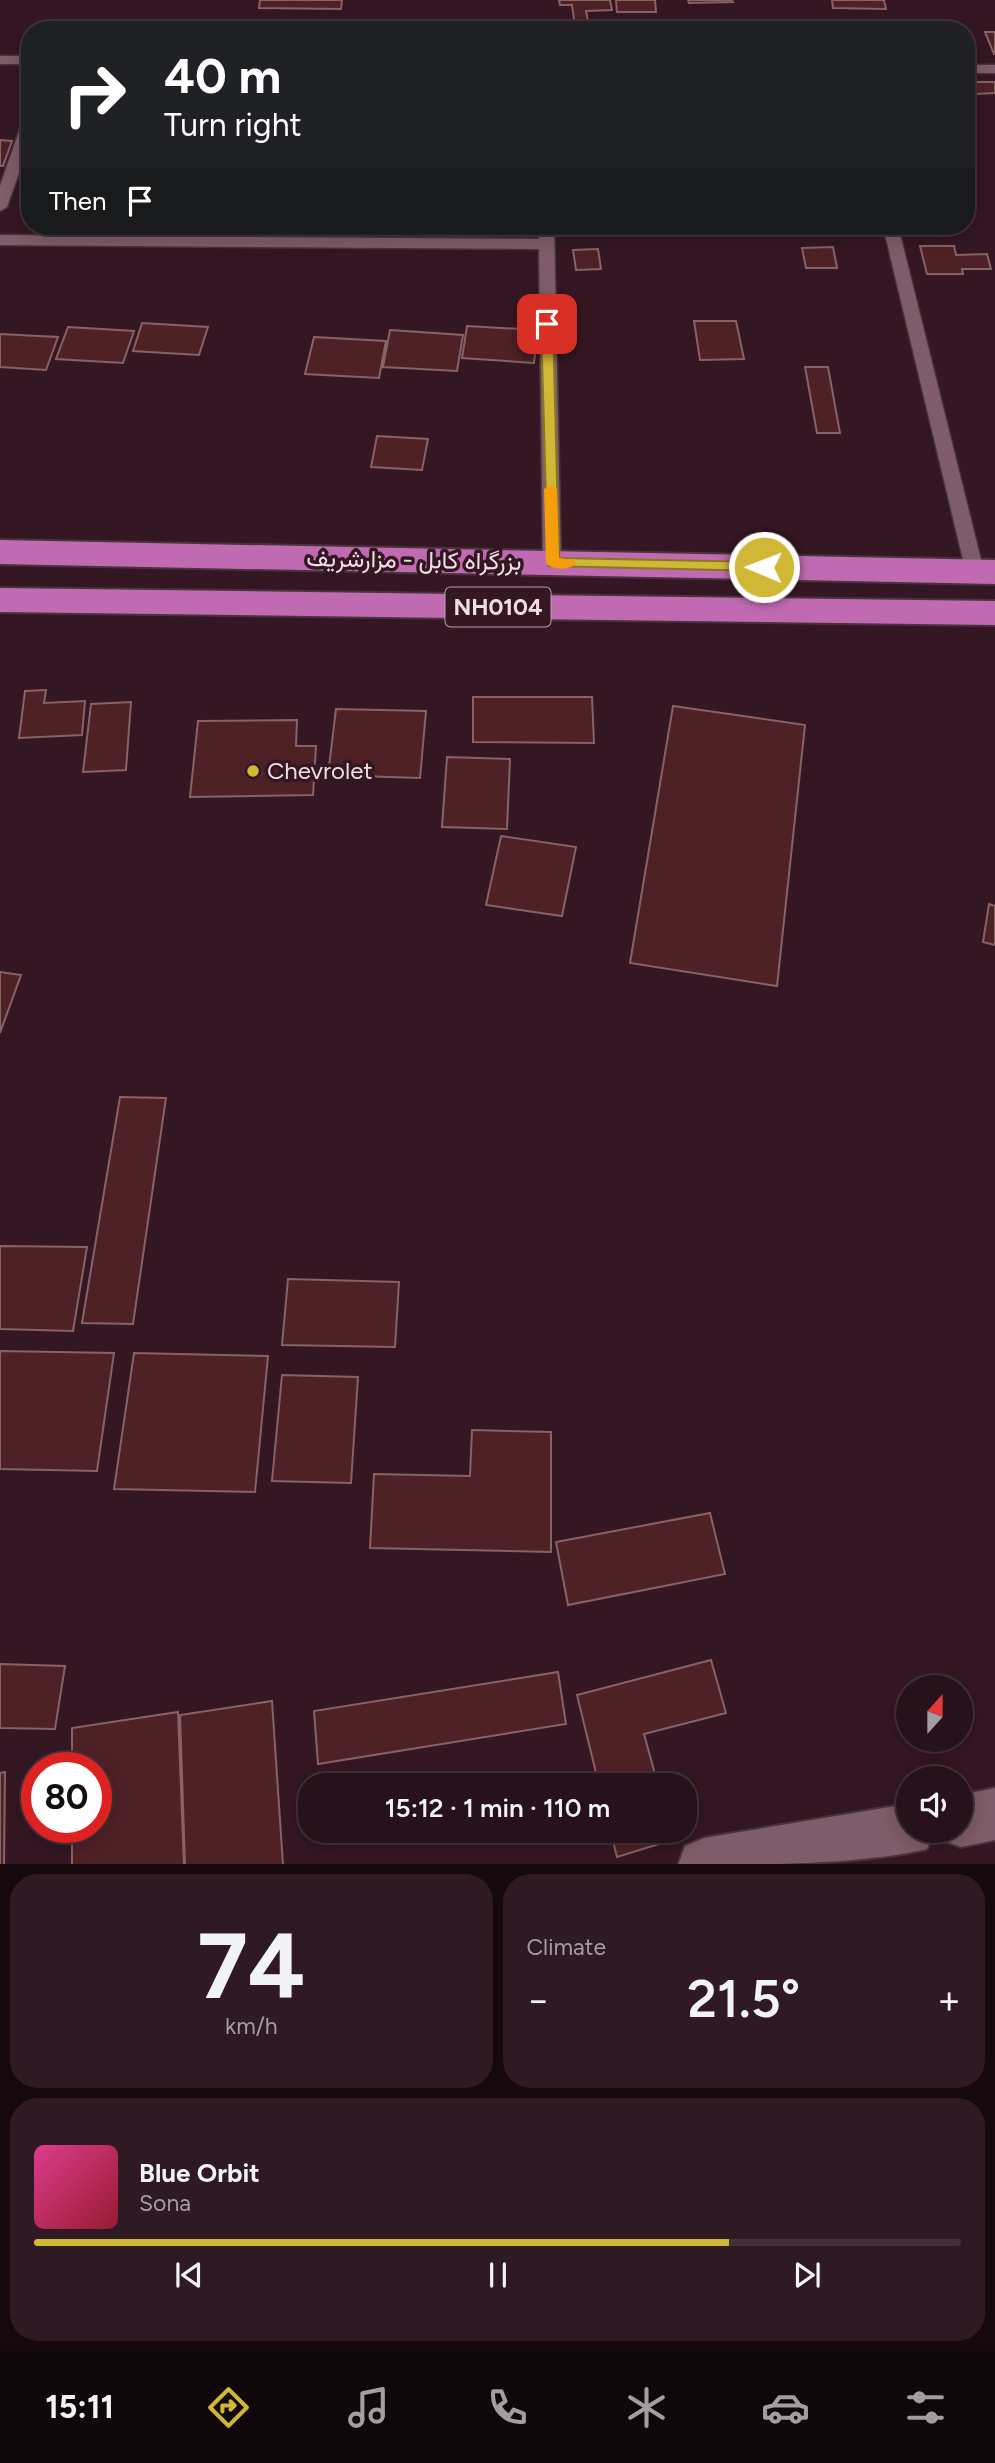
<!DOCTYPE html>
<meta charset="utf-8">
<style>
:root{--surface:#27111a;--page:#2f1a23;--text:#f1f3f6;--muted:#a49da2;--line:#433139;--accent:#d1b736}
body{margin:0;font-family:Figtree,Vazirmatn,sans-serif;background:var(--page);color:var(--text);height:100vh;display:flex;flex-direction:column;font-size:26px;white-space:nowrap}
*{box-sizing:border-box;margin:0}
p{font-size:23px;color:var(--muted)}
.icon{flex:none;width:38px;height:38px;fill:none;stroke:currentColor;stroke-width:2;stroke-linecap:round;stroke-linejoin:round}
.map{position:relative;height:1864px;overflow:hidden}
.drawer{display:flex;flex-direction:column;gap:10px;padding:10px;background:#15090e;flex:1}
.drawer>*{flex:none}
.top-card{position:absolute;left:21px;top:21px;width:954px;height:214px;border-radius:28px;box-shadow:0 4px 18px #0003,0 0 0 2px var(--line);background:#202124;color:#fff;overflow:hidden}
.needle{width:46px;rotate:21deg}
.controls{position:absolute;left:896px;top:1675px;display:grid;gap:14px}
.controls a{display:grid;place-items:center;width:77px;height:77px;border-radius:50%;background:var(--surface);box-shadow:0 4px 18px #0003,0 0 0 2px var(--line);font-size:35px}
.speed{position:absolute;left:21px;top:1752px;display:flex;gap:14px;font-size:35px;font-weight:700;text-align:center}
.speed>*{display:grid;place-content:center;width:91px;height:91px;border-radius:50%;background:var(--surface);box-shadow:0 4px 18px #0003,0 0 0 2px var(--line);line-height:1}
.speed .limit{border:10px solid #d22;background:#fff;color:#111}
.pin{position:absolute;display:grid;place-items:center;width:60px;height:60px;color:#fff;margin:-30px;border-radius:14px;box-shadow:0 4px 10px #0006}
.me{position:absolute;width:77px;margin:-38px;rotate:271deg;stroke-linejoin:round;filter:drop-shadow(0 0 5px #0008)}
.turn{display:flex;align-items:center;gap:24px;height:147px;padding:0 28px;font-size:32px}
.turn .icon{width:91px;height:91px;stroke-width:2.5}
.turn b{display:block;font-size:49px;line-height:60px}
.then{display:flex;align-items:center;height:66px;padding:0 28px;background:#0003;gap:14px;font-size:26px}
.big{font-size:52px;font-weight:600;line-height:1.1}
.drawer .widget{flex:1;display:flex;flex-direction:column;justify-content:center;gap:10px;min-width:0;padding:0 24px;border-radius:28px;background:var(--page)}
.drawer .dial{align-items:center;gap:0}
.dial b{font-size:91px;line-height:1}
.song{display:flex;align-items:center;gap:21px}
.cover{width:84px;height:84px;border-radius:10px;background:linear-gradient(135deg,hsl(330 70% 55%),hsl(350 70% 35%))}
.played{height:7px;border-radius:4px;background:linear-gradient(90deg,var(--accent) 75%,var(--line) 75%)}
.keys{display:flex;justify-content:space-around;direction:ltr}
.heat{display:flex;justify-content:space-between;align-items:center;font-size:38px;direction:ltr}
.drawer .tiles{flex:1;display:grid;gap:10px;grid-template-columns:1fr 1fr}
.widget:last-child{grid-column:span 2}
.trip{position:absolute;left:298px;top:1773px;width:399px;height:70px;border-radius:28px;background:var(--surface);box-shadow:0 4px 18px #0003,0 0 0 2px var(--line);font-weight:600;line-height:70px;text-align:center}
.menu{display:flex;height:112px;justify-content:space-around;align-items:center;background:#10070a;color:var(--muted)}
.menu .icon{width:49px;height:49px}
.menu .current{color:var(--accent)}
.menu b{font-size:32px;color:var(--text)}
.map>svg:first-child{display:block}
</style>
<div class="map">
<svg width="995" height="1865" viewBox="0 0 995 1865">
<rect width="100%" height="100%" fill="#341723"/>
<!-- building -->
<path fill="#4e2126" stroke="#886264" stroke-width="2" d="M260,0h82l-1,9 -82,-1z
M559,0h51l2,10 -26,1 3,15 -14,1 -3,-22h-12z
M616,0h39l1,12h-39z
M688,0h44l1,2 -44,1z
M832,0h52l2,9 -53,-1z
M985,32h10v22h-1z
M971,82h24v11l-19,1z
M0,140l12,1 -9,25h-3z
M920,246h34l2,9 31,-1 4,15h-29l1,5h-36z
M833,247l4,21h-31l-4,-20z
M598,249l3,20 -25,1 -3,-20z
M694,321h42l8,38 -44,1z
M142,323l66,4 -9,28 -66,-4z
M467,326l71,4 -4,33 -72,-5z
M68,327l66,4 -11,32 -67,-4z
M390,330l73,5 -6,36 -74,-4z
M0,334l58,3 -12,33 -46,-3z
M314,337l72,4 -7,37 -74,-4z
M805,367h23l12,66h-23z
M377,436l51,3 -6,31 -51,-3z
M46,690l-2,13 41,-2 -3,34 -63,3 6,-47z
M473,697h119l2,46 -121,-1z
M131,702l-5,68 -43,2 8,-68z
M673,706l132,19 -28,261 -147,-23z
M336,709l90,2 -6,67 -92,-3z
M297,720l-1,26h20l-3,49 -123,2 8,-76z
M447,757l63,2 -3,70 -65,-2z
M501,836l75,11 -14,69 -76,-11z
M989,904l6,2v39l-12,-3z
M0,972l21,3 -21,58z
M120,1097l46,1 -33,226 -51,-1z
M0,1246l87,1 -14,84 -73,-2z
M288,1279l111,3 -4,65 -113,-2z
M0,1351l114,2 -17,118 -97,-2z
M134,1353l134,3 -13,136 -141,-3z
M282,1375l76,2 -7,106 -79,-2z
M472,1430l79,2v120l-181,-4 4,-74 96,2z
M710,1513l15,61 -157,31 -12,-63z
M711,1660l15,53 -82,21 14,51h-59l-22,-90z
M0,1664l65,2 -10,63 -55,-1z
M558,1672l8,52 -248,40 -4,-53z
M272,1701l11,164h-98l-5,-150z
M178,1712l6,153h-112v-38h24v-59h-24v-40z
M5,1772l-1,93h-4v-92z
M610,1830h60l2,10 -55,17z"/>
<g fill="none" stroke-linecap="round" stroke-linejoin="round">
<defs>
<path id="lane" d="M0,56h30v8h-30z
M966,65h29v8h-29z
M30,116v25l-23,66 -7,4v-25l23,-66z
M539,226h15l7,337 -9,6 -9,-6 -4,-314 -539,-4v-10l539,4z
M883,226h15l86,346 -9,6 -9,-6z"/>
<path id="street" d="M995,1788v52l-34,7 -19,-7 -3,-10h22v-35z
M908,1804v26h26l-7,19c-66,16 -177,16 -249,16l7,-19 19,-8z"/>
<path id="highway" d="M0,540l995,20v24l-995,-20z
M0,588l995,13v24l-995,-13z"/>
</defs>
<!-- lane casing -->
<use href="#lane" stroke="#49333c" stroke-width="3"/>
<!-- street casing -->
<use href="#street" stroke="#49333c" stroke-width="4"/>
<!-- highway casing -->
<use href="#highway" stroke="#49333c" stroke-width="4"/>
<!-- lane -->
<use href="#lane" fill="#7e5c69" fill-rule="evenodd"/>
<!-- street -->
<use href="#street" fill="#7e5c69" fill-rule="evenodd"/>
<!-- highway -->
<use href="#highway" fill="#c06ab1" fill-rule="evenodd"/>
</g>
<!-- route -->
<path fill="#d1b736" stroke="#887723" stroke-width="2" d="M547,320l6,4 6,234 205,4 5,2v7l-221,-5 -7,-242z"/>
<!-- slow -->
<path fill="#f59e0b" d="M551,485l6,4 2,69 15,2 2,3c-6,8 -24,7 -30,0l-2,-74z"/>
<!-- markers -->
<circle fill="#d1b736" stroke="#341723" stroke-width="2.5" cx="253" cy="771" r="7"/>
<g text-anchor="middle" stroke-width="7" stroke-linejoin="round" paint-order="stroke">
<!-- shield labels -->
<rect fill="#341723" stroke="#b8a2aa" stroke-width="2" x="445.5" y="587.5" width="105" height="39" rx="5"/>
<g font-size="23" font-weight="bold" fill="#f1dde4">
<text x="498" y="615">NH0104</text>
</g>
<!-- street labels -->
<g font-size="24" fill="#f1dde4" stroke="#341723">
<text transform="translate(414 560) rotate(1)" y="8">بزرگراه کابل - مزارشریف</text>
</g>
<!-- poi labels -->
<g font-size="24" fill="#f1dde4" stroke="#341723" text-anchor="start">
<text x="267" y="779">Chevrolet</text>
</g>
</g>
</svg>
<div class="controls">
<a><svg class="needle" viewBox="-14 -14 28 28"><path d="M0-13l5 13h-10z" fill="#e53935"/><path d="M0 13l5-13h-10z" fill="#a49da2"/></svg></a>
<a><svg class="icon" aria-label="sound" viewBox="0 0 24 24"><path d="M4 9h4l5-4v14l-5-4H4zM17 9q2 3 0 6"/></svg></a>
</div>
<div class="speed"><div class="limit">80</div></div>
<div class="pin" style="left:547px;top:324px;background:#d93025"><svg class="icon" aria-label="arrive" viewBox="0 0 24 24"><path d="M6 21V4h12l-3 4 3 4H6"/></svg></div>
<svg class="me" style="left:764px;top:567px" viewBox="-20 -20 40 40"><circle r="17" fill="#d1b736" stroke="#fff" stroke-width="3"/><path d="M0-11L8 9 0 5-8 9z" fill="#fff"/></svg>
<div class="trip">15:12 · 1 min · 110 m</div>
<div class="top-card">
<div class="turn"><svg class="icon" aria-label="right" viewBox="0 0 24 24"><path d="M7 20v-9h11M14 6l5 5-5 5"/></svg><div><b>40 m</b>Turn right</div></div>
<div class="then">Then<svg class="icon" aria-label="arrive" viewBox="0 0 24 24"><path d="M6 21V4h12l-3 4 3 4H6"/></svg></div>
</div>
</div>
<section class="drawer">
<div class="tiles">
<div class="widget dial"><b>74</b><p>km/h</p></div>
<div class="widget"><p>Climate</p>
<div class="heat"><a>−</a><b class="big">21.5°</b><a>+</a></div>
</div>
<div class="widget">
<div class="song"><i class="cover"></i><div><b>Blue Orbit</b><p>Sona</p></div></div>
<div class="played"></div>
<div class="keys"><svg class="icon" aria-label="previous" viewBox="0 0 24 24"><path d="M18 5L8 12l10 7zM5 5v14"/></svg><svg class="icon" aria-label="pause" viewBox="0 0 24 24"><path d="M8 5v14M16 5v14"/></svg><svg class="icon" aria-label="next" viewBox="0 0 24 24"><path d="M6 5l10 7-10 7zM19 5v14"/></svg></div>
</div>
</div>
</section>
<nav class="menu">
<b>15:11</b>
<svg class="icon current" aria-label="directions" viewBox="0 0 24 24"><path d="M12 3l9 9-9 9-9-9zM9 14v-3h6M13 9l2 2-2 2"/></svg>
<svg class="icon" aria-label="music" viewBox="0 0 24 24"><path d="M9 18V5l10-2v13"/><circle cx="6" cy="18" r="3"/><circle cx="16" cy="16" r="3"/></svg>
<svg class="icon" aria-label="phone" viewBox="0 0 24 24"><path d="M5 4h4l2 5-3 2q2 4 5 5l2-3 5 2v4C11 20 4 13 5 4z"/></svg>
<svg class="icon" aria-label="climate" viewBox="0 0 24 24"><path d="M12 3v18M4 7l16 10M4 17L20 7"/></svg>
<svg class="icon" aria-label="car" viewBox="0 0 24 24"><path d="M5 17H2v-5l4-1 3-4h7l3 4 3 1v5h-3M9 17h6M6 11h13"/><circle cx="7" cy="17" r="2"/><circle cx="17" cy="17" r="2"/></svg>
<svg class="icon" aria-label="filters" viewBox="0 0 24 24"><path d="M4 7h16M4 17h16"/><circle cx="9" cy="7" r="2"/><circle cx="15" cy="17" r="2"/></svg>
</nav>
